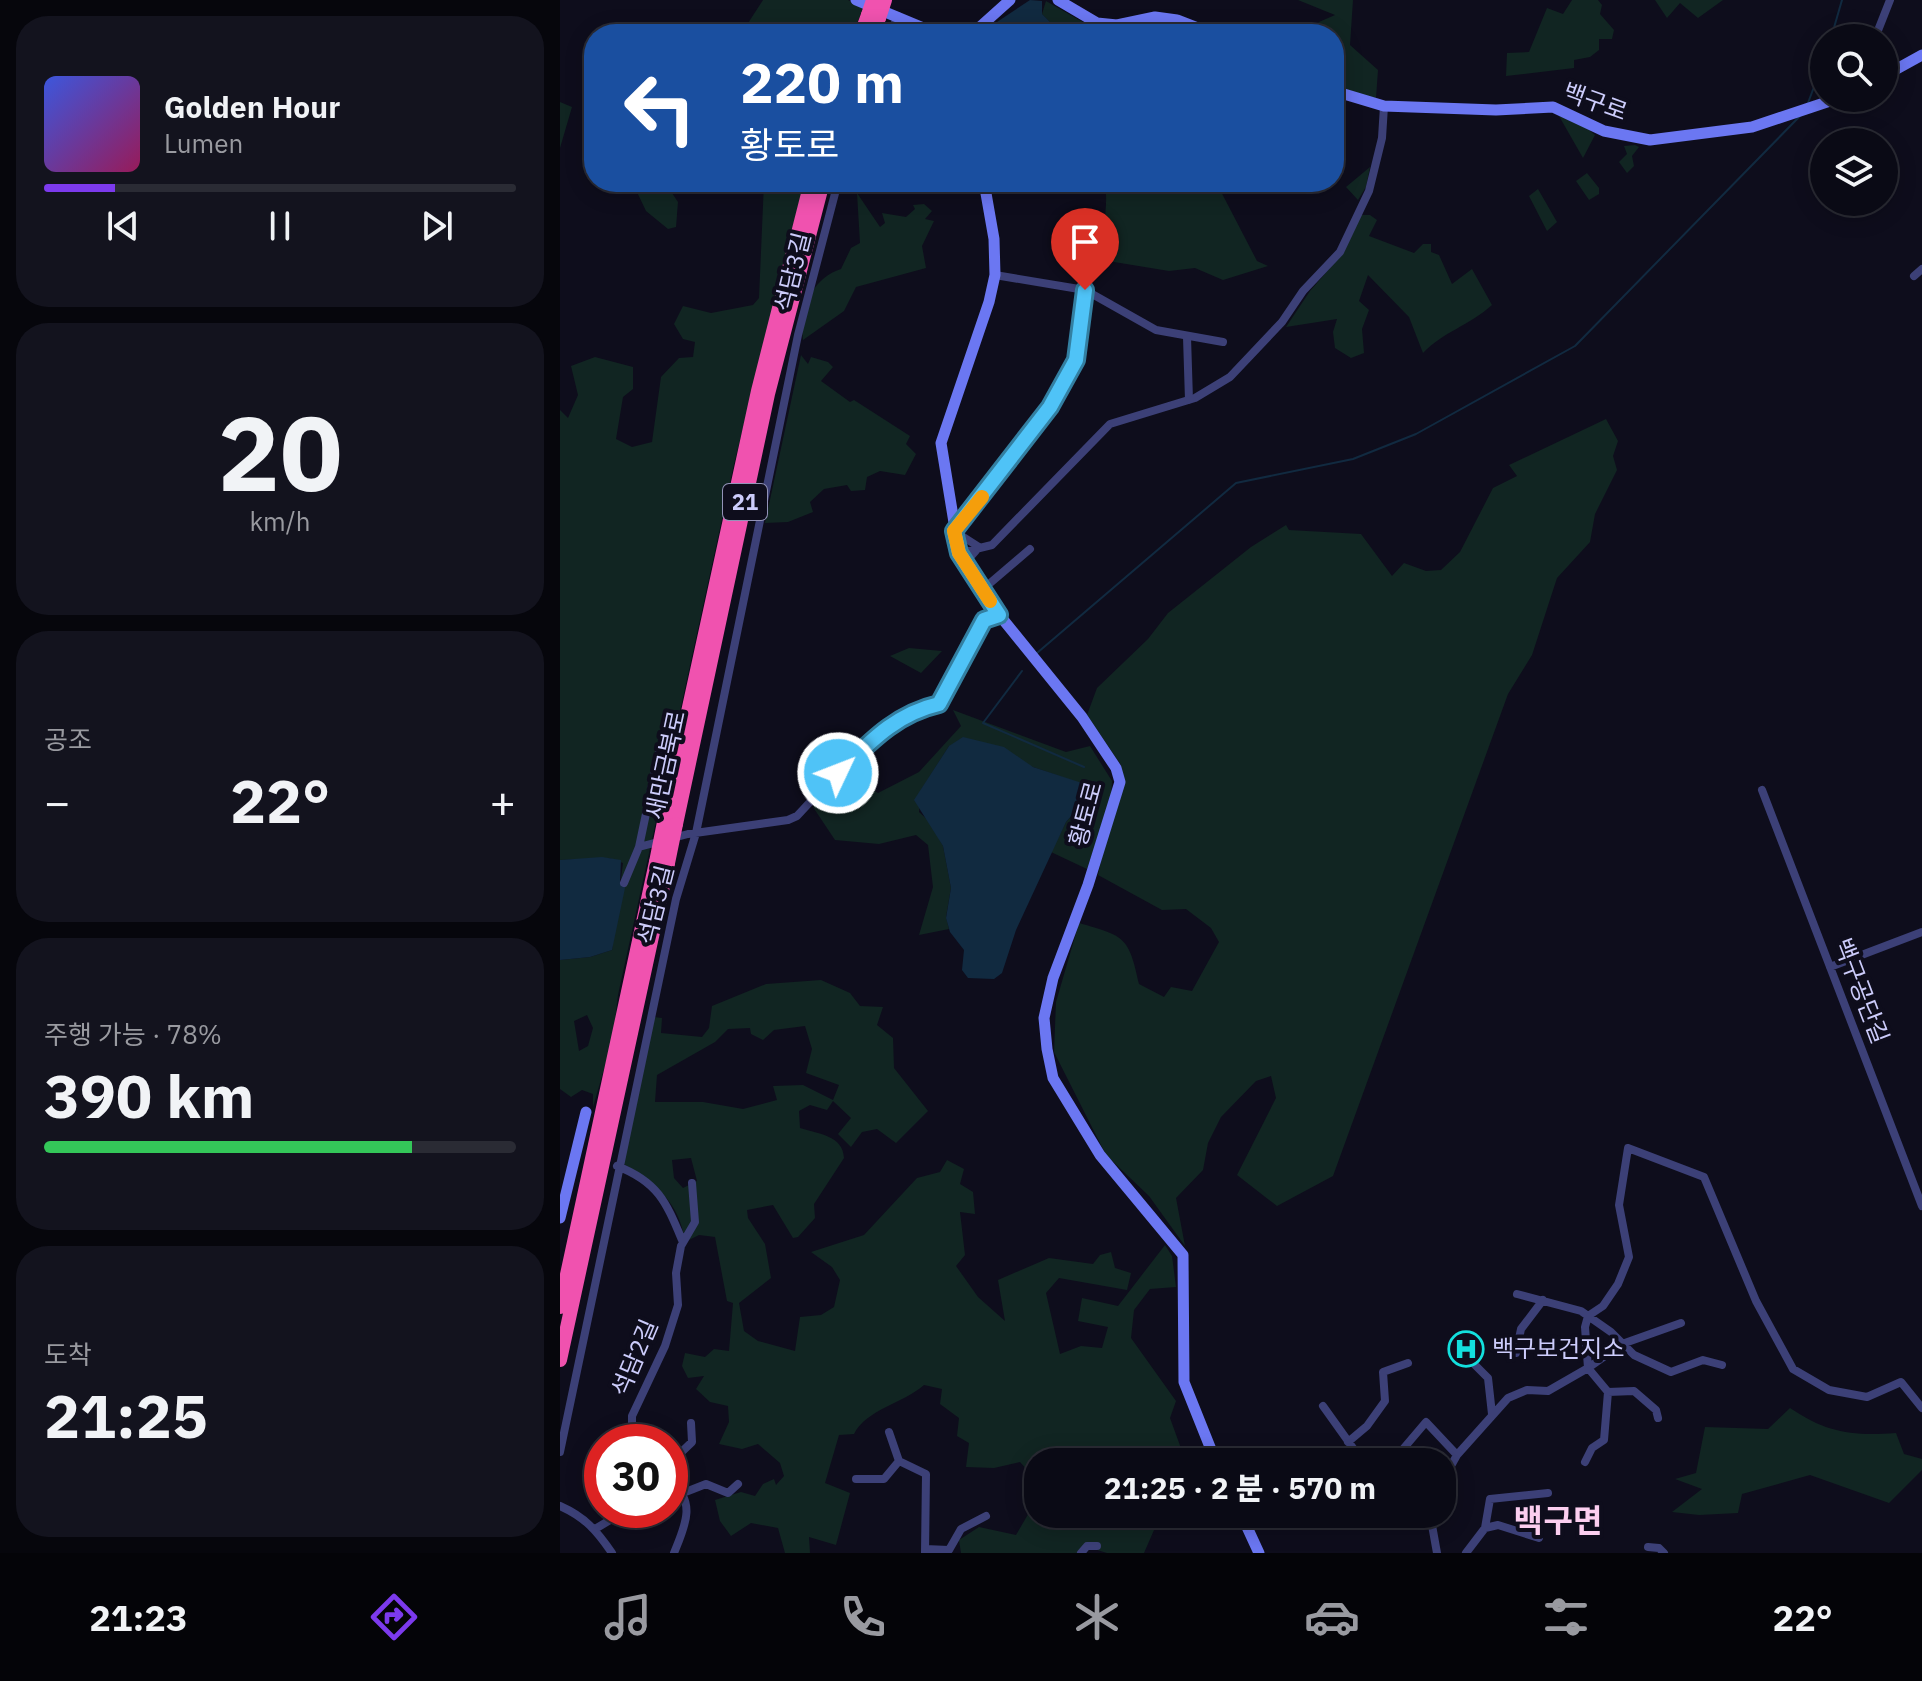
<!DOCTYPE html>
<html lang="ko">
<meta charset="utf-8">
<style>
:root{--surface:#0a0a15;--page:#13131e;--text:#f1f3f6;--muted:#999aa0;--line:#2a2b34;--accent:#7c3aed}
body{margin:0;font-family:"IBM Plex Sans","Noto Sans KR",sans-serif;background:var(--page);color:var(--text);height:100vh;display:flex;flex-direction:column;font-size:30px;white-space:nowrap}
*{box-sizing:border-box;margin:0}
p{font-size:26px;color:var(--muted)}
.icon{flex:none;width:44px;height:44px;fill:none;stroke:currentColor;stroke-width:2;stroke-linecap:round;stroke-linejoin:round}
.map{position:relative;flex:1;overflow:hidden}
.details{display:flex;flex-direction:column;gap:16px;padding:16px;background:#06060c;width:560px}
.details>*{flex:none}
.top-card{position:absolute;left:24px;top:24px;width:760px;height:168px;border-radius:32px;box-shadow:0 4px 20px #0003,0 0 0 2px var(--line);background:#1a4fa0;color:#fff;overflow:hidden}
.tools{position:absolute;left:1250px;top:24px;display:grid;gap:16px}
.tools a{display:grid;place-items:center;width:88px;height:88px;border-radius:50%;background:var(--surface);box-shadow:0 4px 20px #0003,0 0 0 2px var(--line);font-size:40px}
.speed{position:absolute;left:24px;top:1424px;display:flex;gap:16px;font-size:40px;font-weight:700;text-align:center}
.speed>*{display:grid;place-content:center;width:104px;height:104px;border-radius:50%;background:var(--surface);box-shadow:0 4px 20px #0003,0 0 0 2px var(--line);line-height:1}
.speed .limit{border:12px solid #d22;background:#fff;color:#111}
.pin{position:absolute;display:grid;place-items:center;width:68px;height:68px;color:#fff;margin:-82px -34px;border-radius:50% 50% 50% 0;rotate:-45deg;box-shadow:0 0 8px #0007}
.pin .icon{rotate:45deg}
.me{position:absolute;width:88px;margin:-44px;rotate:47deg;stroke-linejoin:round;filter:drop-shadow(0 0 6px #0008)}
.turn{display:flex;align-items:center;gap:28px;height:168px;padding:0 24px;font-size:36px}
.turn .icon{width:104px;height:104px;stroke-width:2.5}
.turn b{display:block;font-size:56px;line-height:68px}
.big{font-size:60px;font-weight:800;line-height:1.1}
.details .card{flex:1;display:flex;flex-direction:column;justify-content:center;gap:12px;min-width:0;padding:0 28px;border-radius:32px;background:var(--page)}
.details .dial{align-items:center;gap:0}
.dial b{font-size:104px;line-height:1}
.song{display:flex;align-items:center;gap:24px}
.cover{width:96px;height:96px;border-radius:12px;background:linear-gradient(135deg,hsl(230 70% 55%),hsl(330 70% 35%))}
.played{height:8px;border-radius:4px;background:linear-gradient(90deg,var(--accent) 15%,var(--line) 15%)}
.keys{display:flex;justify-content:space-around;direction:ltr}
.heat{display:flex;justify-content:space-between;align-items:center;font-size:44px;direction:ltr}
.charge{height:12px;border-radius:6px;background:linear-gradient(90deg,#34c759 78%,var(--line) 0)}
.trip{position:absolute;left:464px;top:1448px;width:432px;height:80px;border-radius:32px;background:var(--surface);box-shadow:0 4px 20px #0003,0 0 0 2px var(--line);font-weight:800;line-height:80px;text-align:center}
.tab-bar{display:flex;height:128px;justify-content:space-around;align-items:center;background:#040408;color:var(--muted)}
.tab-bar .icon{width:56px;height:56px}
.tab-bar .active{color:var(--accent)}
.tab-bar b{font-size:36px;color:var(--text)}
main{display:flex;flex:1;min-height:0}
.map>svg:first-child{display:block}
</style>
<main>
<section class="details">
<div class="card">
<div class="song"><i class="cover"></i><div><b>Golden Hour</b><p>Lumen</p></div></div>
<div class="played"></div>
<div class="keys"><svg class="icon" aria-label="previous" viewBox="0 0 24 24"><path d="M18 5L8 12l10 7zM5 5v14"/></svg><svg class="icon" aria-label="pause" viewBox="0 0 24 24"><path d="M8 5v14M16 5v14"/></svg><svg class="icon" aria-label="next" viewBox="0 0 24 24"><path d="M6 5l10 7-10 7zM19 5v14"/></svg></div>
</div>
<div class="card dial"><b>20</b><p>km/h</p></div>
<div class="card"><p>공조</p>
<div class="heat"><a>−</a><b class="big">22°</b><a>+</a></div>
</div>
<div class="card"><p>주행 가능 · 78%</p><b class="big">390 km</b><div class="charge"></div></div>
<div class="card"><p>도착</p><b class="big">21:25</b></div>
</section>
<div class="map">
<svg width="1362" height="1553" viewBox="0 0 1362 1553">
<rect width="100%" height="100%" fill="#0e0d1c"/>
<!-- green -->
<path fill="#112522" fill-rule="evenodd" d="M203,0h85l15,8 -10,26h-112z
M738,0h55l-3,45 28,25 -2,28 -20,-4 -22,-11v-49h-24l9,-12 16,-7z
M1012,0h26l4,5 -2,9 14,16 -2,9h-13v11l-9,7 -16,3v8l-68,8 1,-23 22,-1 18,-44 16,6z
M1095,0h68l-25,18 -18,-15 -13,15z
M486,1l35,20 30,10 55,-6 31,9h-135l-20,-20z
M0,102l12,5 -12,41z
M999,116l18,4 18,15 -12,23z
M1075,145l4,2 -7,9 2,10 -7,7 -8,-11 8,-8 -3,-8z
M810,167l-4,20 -8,13 -12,-13z
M1027,173l12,15v6l-10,6 -13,-19z
M81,182h36l-5,11 6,9 -2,25 -8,2 -22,-18 -10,-21z
M204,182h40l-70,282 -116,531 -5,43 -20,69v-13l-11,-4 -11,7 -11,-8v-129l30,-3 22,-7 11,-87 -14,-5 -49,2v-450l8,8 10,-23 -7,-29 24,-9 38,10v22l-10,8 -7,42 16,8 20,-5 9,-65 18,-19 14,-1 2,-15 -12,-3 -9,-15 9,-18 28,7 42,-8 6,-7zM27,1015l6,13 -5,18 -9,5 -5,-30z
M545,182h111l41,79 11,5 -45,14 -28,-12 -26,3 -67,-11c-1,-27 7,-51 3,-78z
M978,189l19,33 -10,9 -18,-35z
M297,193l23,34 5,-4 -3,-10 24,4 9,-8 -2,-4 11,-1 8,7 -7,8 9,2 -12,25 4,22 -70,19 -12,24 -41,29c-4,-30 9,-62 38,-71l10,-21 9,-5z
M801,215h9l7,5 -8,16 45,17 9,-9h8v8l8,3 13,29 20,-15 20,36c-22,20 -49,27 -69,48l-14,-36 -41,-42 -9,26 10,9 -7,19 2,24 -13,5 -16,-10 -2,-16 4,-13 -51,8 24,-36 34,-39z
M241,355l7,9 3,-7 17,5 5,5 -12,14 29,21 4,-2 56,36 -4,8 10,10 -11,21 -25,-4 -13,6 -2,13 -14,1 -4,-6 -23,4 -14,13 3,10 -25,10 -23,1z
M1046,419l12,22 -5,15 4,14 -22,44 -5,28 -33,36 -25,77 -24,39 -175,482 -56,30 -40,-31 39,-77 -5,-22 -15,5 -35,36 -13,26 -5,27 -27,28 9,48 -36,-50 -43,-41 -52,-103 2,-50 23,-79c46,13 50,14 60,61l25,13 7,-10 21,4 27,-49 -8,-14 -25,-19 -24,1 -64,-35 23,-110 -34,-50 10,-27 51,-49 20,-26 83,-66 35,-22 3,5 72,4 31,42 12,-13 22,8 15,-1 19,-18 33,-64 24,-12 -8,-11z
M349,648l33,3 -21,22 -31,-17z
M393,710l113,42 24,-6 22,35 -1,17 -24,71 -36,-17 15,-30 31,-33 -64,-22 -84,-21 -28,44 -2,22 11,10 13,24 8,42 -5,29 3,12 -30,6 14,-48 -5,-42 -12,-10 -37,9 -44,-4 -22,-33 34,-35 31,21 41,-21 42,-46z
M261,980l29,13 10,13 23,1 -6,18 16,13 1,30 34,43 -32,32 -19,-14 -15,3 -11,15 -13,-13 13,-16 -18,-17 -6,9 -17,-5 -11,6 1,17c18,6 43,7 44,30l-30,46 1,14 -17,19 -5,1 -20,-33 -26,5 1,8 17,26 6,34 -32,25 5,28 14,10 37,10 5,-34 21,-2 13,-8 6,-27 -8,-13 -21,-15 53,-17 53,-57 23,-6 7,-12 17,9 -4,15 13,8 2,22 -15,-2 5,43 -9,11 22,31 27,24 -7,-41 51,-22 44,6 7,-9 11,-3 4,16 16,5 -4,17 -68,-12 -13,15 14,61 21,-8 21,2 6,-21 -30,-6 4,-23 36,8 47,-61 7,11 4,31 -26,2 -16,21 -3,28 45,63 -6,17 12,33 -20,4 -1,7h-123v20l-18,-20 -26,6 -28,-1 3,-24 -12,-7 2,-18 -19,-14 2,-15 -18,-4c-22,19 -57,24 -70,49l-15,1 -14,48 25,10 -14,52 -27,-8 1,16h-25l-7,-25 -27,-5 -20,13 -11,-15 -5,-21 26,-8 14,4 8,-12 11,-5 2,6 8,-9 -4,-13 -22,-19 -16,5 -23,-5 10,-22 -1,-16 -18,-4 -14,-13 8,-13 -16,2 -6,-12 3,-13 20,4 9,-8 15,2 4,-48 -6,-2 -12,-64 -16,-2 -14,7c-5,-40 -31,-60 -63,-79l32,-146 8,1 -1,15 41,4 7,-9 3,-22 54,-22zM245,1026l7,23 -6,24 33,12 -6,15 -30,-15 -30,1 4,14 -34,9 -40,-7h-48l2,-27 58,-33 13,-13 22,-1 1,6 12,6 11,-10zM131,1158l6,23 -14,7 -9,-10 -2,-18z
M1230,1408c37,25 62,28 106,25l8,21 18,5v11l-33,33 -79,-28 -68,19 -4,19 -39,2 -27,-3 30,-23 -27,-10 21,-6 9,-46 63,2z
M478,1484v30h123l-17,39h-37l-23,-7 -7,7h-116l-2,-13 20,-13 37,8 18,-31z"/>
<!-- water -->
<path fill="#112a40" d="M470,0l12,1v13l20,20h-69l4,-12z
M403,737l41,10 29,20 49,16 13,-2 3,5 -32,36 -50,108 -14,43 -8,6 -26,-1 -6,-8 2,-20 -14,-18 -4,-14 5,-30 -8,-42 -29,-46 35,-54z
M42,857l19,3 -1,23 5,5 -13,62 -22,7 -30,3v-100z"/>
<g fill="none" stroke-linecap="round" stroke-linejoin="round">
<!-- stream -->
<path stroke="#112a40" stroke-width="2" d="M1271,38l11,-38
M1248,103l16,-43
M477,653l199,-170 117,-24 63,-25 159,-88 226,-231
M462,671l-39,52 101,44"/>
<!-- street -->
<path stroke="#3c4077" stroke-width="8" d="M330,34l8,-18
M1315,38l15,-38
M435,275l90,15 71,40 67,12
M1354,276l8,-7
M627,337l2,63
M399,553l33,-8 118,-121 85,-26 35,-21 52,-55 21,-31 37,-39 29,-61 13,-53 2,-32
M405,563l14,-16 -25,-16 96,-124 26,-47 9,-70
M422,590l48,-41
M99,752l-20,95 49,-13 100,-14 9,-4c41,-43 82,-99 142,-112l45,-84 15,-5
M1202,790l160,416
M64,883l15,-36
M1270,967l92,-35
M57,1166c41,16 49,36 65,74
M957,1294l64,17 30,21 23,23 37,17 32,-12 19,5
M956,1353l5,-24 22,-29
M909,1359l19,19 4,36
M1048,1392l26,-1 22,19 2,8
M763,1406l40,56
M329,1432l10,29 27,13 -1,79
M78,1442l-6,-9v-17l33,-70 13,-41 -2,-32 5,-27 14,-24 -3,-39
M788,1442l19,-16 18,-25 -2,-29 25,-9
M0,1452l116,-553 20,-66 102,-498 40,-153
M832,1462l34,-40 31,33
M1025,1462l7,-14 12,-8 4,-48 -20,-24 34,-24 59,-21
M110,1463l22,-21 -1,-19
M296,1479h28l15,-18
M110,1482c28,19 14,46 4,71
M882,1482l15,-27 51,-57 19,-8 21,1 40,-23 -3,-41 3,-11 15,-10 15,-22 11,-27 -10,-52 9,-57 76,29 52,124 37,68 36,21 38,7 34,-15 21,26
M123,1493l23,-9 22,9 10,-9
M0,1506c25,11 37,25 52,47
M870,1514l7,39
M925,1528l5,-29 58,-6
M35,1529l32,-19
M1088,1547l11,1 5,5
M365,1549l24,1 12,-21 25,-13
M521,1553l6,-7h10
M906,1553l19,-25 13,-3 41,13"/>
<!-- secondary -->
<path stroke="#6b77f2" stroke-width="11" d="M296,0l82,34
M498,0l39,23 20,2 38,-8 22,3 36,14
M412,34l38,-34
M1324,76l38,-21
M774,91l50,15 112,4 57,-3 51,24 46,9 102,-13 87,-29
M424,182l10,57 1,36 -6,27 -48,141 18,110 42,64 81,100 34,51 4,14 -32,103 -35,93 -9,40 3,31 6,29 47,77 83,100 1,127 32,80
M0,1218l26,-106
M681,1514l18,39"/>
<!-- highway -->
<path stroke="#f052af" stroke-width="14" d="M301,34l7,-19
M313,34l6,-16
M104,822l94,-431 53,-209
M116,824l92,-430 55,-212
M0,1307l96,-445
M0,1360l108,-497"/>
<!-- highway-bridge -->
<path stroke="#f052af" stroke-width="14" d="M308,15l5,-15
M319,18l6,-18
M96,862l8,-40
M108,863l8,-39"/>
</g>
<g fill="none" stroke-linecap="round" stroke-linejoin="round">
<defs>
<path id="route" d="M278,773c31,-30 57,-59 101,-69l45,-84 15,-5 -40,-62 -5,-22 96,-124 26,-47 9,-70"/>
</defs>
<!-- route casing -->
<use href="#route" stroke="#337fa1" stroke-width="20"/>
<!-- route -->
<use href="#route" stroke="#4fc3f7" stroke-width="14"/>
<!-- slow -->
<path stroke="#f59e0b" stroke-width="14" d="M422,497l-28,34 5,22 31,48"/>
</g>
<!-- icons -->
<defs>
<symbol id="hospital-ring" viewBox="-11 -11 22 22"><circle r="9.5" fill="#0e0d1c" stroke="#13e0de" stroke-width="1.5"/><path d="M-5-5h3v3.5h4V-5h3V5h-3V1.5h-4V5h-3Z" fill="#13e0de"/></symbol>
</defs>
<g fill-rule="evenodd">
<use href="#hospital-ring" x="886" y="1329" width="40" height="40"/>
</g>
<g text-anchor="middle" stroke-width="8" stroke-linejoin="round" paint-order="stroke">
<!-- shield labels -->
<rect fill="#0e0d1c" stroke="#9393b8" stroke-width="2" x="163" y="484" width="44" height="36" rx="6"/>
<g font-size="22" font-weight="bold" fill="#ccccfb">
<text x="185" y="510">21</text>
</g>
<!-- street labels -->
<g font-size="24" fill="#ccccfb" stroke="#0e0d1c">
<text transform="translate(1035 102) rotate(20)" y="8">백구로</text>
<text transform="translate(233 272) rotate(-76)" y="8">석담3길</text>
<text transform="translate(106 765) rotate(-78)" y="8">새만금북로</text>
<text transform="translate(526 814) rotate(-75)" y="8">황토로</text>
<text transform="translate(96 905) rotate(-76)" y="8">석담3길</text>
<text transform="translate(1301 991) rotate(69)" y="8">백구공단길</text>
<text transform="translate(75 1358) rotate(-67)" y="8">석담2길</text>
</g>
<!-- poi labels -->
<g font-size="24" fill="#ccccfb" stroke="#0e0d1c" text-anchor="start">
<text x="932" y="1357">백구보건지소</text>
</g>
<!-- district labels -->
<g font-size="32" font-weight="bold" fill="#fbceef" stroke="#0e0d1c">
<text x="998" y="1532">백구면</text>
</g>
</g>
</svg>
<div class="tools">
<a><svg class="icon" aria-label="search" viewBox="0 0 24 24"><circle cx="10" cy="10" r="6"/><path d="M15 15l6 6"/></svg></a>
<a><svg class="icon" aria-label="layers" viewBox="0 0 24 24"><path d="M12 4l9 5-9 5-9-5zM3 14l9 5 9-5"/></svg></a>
</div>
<div class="speed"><div class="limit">30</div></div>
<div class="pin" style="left:525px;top:290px;background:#d93025"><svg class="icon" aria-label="arrive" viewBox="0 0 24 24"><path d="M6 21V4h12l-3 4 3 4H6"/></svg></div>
<svg class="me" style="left:278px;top:773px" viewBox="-20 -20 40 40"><circle r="17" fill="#4fc3f7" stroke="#fff" stroke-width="3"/><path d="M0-11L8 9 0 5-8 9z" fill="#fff"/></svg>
<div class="trip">21:25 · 2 분 · 570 m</div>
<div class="top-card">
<div class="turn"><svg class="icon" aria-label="left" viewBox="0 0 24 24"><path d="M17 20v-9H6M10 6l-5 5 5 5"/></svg><div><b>220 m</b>황토로</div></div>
</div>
</div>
</main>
<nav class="tab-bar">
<b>21:23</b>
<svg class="icon active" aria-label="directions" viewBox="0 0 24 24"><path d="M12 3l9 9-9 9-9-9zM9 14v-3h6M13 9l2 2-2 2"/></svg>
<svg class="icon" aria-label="music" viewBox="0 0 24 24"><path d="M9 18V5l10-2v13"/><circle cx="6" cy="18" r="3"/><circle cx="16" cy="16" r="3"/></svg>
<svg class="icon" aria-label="phone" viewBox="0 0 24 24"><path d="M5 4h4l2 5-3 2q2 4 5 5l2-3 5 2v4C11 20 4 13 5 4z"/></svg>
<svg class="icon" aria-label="climate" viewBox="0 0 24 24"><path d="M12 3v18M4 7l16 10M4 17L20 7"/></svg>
<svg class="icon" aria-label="car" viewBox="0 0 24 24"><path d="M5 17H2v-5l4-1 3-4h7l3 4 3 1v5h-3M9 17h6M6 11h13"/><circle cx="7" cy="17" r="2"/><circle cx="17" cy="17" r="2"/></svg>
<svg class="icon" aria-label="filters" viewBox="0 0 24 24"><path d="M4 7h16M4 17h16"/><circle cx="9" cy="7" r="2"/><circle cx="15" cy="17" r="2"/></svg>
<b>22°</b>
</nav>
